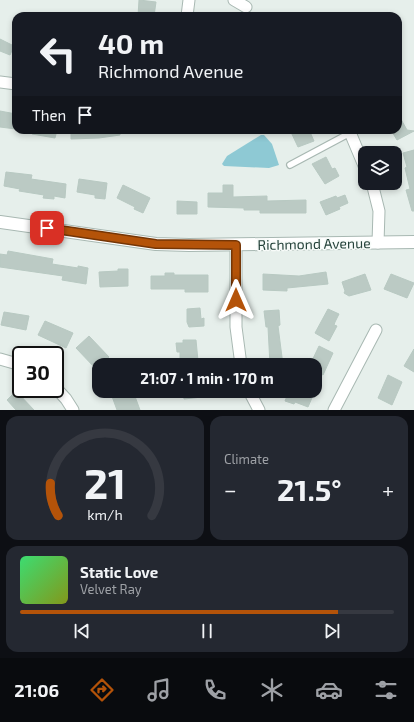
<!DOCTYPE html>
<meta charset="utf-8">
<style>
:root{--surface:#171b24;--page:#242831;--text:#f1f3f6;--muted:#9ea1a6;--line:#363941;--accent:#b45309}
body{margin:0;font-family:"Exo 2",sans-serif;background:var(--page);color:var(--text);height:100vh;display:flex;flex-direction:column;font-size:15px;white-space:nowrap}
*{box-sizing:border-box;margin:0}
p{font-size:13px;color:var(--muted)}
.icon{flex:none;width:22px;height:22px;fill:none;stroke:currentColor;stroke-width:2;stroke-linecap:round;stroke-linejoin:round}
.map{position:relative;height:410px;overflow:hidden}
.drawer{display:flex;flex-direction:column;gap:6px;padding:6px;background:#0d0f14;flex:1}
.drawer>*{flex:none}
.guide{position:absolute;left:12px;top:12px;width:390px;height:122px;border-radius:12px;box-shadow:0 2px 6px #0003;background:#171b24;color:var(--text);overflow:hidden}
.fabs{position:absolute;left:358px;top:146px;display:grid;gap:8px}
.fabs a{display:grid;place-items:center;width:44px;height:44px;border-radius:8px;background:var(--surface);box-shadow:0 2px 6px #0003;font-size:20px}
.speed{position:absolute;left:12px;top:346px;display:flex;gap:8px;font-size:20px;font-weight:700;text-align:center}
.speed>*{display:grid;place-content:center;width:52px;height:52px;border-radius:50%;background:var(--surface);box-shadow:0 2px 6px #0003;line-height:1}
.speed .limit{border:2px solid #111;border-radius:6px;background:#fff;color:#111}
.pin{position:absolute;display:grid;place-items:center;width:34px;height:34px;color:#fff;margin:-17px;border-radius:8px;box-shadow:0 2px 6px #0006}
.me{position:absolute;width:44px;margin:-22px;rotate:0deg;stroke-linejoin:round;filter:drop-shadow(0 0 3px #0008)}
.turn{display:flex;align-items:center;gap:14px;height:84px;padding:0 20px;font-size:18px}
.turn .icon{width:52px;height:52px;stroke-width:2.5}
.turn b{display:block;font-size:28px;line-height:34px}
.then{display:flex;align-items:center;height:38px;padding:0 20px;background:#0003;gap:8px;font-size:15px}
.big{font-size:30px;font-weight:700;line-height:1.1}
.drawer .card{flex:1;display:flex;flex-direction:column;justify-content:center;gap:6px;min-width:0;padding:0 14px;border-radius:12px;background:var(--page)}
.drawer .dial{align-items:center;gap:0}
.dial svg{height:104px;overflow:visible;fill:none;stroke:var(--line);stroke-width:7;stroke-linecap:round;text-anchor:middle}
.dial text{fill:var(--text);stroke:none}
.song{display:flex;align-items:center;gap:12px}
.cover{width:48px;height:48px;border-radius:6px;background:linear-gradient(135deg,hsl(140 70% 55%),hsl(70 70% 35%))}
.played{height:4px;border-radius:2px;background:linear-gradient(90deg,var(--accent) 85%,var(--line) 85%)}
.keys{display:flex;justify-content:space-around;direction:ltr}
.heat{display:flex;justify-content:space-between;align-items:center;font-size:22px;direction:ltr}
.drawer .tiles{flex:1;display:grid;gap:6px;grid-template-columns:1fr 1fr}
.card:last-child{grid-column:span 2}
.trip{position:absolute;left:92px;top:358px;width:230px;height:40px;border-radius:12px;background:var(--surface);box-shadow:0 2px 6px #0003;font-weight:700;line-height:40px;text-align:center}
.tabs{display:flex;height:64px;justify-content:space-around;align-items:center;background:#090b0e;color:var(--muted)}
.tabs .icon{width:28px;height:28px}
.tabs .on{color:var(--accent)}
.tabs b{font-size:18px;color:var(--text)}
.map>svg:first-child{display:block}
</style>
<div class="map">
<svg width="414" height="410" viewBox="0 0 414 410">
<rect width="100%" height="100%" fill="#e6efeb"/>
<!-- water -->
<path fill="#8ec9d4" d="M261,135h3l8,9 7,21 -10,3 -45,-2 -2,-2 5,-8z"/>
<!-- building -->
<path fill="#bbcac4" stroke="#b8c9c2" d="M139,0l17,2 -2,14h-16z
M0,39l14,7 -4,9 -10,-4z
M0,111l16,3v15l-16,-2z
M398,114l9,16 7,1 -17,9 -6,-10h7z
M32,130h25l-2,8 -23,-4z
M71,130h49v5l-21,3 -28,1z
M290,130h16l1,3 3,-1 4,9 -16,6z
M414,150v61h-2l-6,-21 4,-1 -5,-21 2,-1 -4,-14z
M326,157l6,12 3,-1 4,8 -14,8 -13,-20z
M6,172l26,3 -1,4 35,5 -1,14 -11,-2v3l-11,-1 1,-3 -25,-4 1,-2 -16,-3z
M79,179l28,4 -2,16 -10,-1v-3l-18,-3z
M123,185l27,13 -7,15 -9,-4 1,-2 -18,-9z
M223,185h10v12l34,-1v5l39,-1v13h-46v-3h-16v-2l-36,-1v-14h15z
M345,195l3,8 -9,4 1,2 -14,6 -6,-13 16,-6 1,2z
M177,201l20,1v12h-20z
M8,251l45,8 -1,5 26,4v-2l10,2 -2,16 -24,-4 1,-4 -63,-9v-13l7,1z
M118,269h10v17l-28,1 -1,-15 19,-1z
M326,272l2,12 -41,4v3l-24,-1v-16l36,2z
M165,273h9v2h34v17h-23v-3h-34v-13h14z
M365,274l6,16 -22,6 -5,-3 1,-2 -3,-9z
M391,274l23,9 -7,15 -23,-9z
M200,308l1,11 3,-1v8l-15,1 -2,-5v-13z
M328,309l11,5 -4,8 -1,3 3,1 -8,15 -14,-8z
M279,310l1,15 -2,1 5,39h-13l-2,-38h-2l-2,-16z
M4,312l25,4 -3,14 -25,-5z
M45,321l28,12 -7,15 -28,-13z
M89,336l20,21 -13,12 -20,-21z
M183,340h13l2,21 -18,-2v-7h-3l-1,-9h7z
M319,346l14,7 -10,22 -8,-4v-6h-5z
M414,349v23l-10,-6z
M388,375l14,7 -10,23 -14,-7z
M16,391l18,19h-18l-9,-10z
M110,391h23l7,19h-23z
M183,391h27l1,5 -27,3z
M289,391h18l7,2 -6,14 -13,-5 -1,2 -9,-3z"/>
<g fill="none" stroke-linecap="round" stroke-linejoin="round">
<defs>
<path id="service" d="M290,165l60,-32"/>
<path id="minor" d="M234,0l12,7
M187,16l2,-16
M0,82l16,2
M349,130l16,38
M372,183l7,28 -1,32
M236,245v82l5,38
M0,359l21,6
M55,387l11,12 7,11
M249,391l10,19
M334,410l42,-80"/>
<path id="tertiary" d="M0,222l156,22 33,1 225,-3"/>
</defs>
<!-- service casing -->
<use href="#service" stroke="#a8b8b2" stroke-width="8"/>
<!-- minor casing -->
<use href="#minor" stroke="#a8b8b2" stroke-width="13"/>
<!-- tertiary casing -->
<use href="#tertiary" stroke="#a8b8b2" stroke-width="14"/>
<!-- service -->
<use href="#service" stroke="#fff" stroke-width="5.5"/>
<!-- minor -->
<use href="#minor" stroke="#fff" stroke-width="11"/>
<!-- tertiary -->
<use href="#tertiary" stroke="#fff" stroke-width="12"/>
</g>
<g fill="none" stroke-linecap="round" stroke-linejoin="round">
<defs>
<path id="route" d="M47,228l109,16 80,1v55"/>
</defs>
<!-- route casing -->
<use href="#route" stroke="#753606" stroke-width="10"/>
<!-- route -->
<use href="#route" stroke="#b45309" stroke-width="7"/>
</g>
<g text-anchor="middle" stroke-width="3" stroke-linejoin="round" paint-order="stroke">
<!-- street labels -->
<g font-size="14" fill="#24423a" stroke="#f7fbf9">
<text transform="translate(314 244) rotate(-1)" y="5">Richmond Avenue</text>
</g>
</g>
</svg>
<div class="fabs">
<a><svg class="icon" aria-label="layers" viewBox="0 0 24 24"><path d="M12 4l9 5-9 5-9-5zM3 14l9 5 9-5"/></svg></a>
</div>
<div class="speed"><div class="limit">30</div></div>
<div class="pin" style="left:47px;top:228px;background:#d93025"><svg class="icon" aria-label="arrive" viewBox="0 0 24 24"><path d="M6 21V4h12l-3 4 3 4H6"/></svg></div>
<svg class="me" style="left:236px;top:300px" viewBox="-20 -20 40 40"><path d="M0-17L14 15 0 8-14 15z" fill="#b45309" stroke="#fff" stroke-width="4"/></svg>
<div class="trip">21:07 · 1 min · 170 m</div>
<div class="guide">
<div class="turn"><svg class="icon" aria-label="left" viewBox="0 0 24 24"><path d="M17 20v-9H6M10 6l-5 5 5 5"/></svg><div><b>40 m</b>Richmond Avenue</div></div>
<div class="then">Then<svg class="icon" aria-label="arrive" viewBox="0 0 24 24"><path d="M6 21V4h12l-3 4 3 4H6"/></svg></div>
</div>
</div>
<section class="drawer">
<div class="tiles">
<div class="card dial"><svg viewBox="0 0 100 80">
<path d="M14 69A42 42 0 1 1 86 69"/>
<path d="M14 69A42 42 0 0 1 8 44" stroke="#b45309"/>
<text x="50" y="56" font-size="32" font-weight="700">21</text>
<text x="50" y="72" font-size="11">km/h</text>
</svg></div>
<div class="card"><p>Climate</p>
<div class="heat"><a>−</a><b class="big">21.5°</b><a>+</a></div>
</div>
<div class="card">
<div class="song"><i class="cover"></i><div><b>Static Love</b><p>Velvet Ray</p></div></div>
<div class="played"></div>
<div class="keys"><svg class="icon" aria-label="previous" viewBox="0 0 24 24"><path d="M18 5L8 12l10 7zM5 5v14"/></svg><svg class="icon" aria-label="pause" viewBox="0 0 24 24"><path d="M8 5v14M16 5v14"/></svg><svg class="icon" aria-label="next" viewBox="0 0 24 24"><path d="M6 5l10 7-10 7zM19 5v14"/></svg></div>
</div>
</div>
</section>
<nav class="tabs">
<b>21:06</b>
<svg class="icon on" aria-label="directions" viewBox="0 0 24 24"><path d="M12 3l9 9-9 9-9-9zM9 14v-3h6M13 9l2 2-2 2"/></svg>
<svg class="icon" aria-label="music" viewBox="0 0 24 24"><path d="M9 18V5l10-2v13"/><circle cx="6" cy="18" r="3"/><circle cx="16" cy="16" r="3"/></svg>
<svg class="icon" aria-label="phone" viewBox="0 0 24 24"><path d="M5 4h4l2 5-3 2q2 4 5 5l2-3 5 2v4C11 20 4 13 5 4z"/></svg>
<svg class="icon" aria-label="climate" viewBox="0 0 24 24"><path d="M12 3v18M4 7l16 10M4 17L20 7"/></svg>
<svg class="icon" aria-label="car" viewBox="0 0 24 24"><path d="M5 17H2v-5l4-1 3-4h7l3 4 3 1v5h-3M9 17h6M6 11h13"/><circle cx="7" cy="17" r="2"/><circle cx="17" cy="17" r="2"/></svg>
<svg class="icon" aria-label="filters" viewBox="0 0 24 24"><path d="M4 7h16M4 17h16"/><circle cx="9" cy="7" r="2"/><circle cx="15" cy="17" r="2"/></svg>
</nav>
